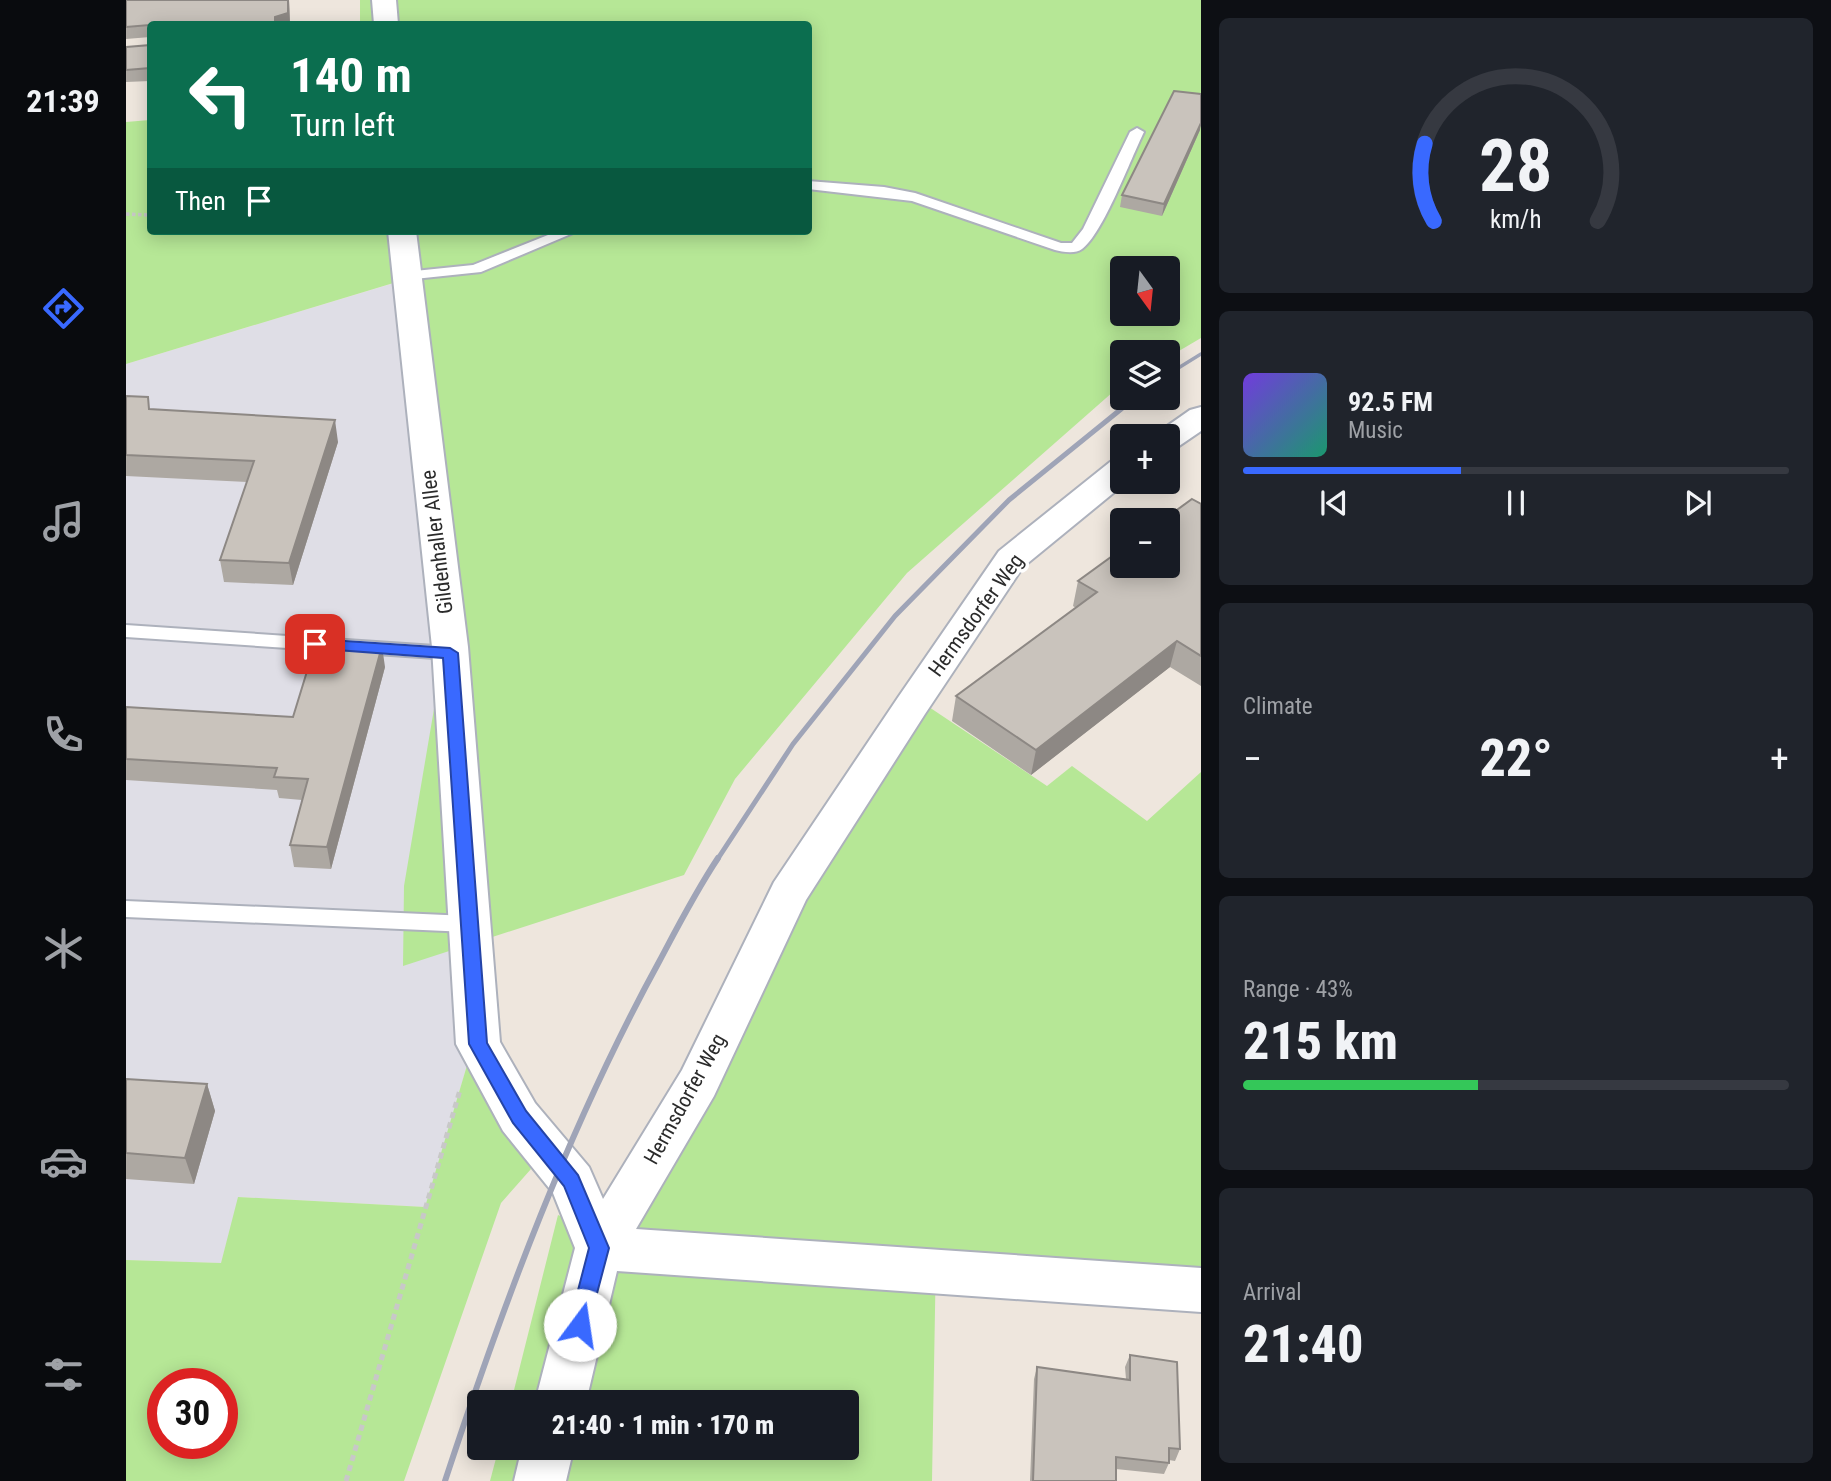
<!DOCTYPE html>
<meta charset="utf-8">
<style>
:root{--surface:#171b24;--page:#20242c;--text:#f1f3f6;--muted:#9ea1a6;--line:#363941;--accent:#3969ff}
body{margin:0;font-family:"Roboto Condensed",sans-serif;background:var(--page);color:var(--text);height:100vh;display:flex;flex-direction:column;font-size:26px;white-space:nowrap}
*{box-sizing:border-box;margin:0}
p{font-size:23px;color:var(--muted)}
.icon{flex:none;width:38px;height:38px;fill:none;stroke:currentColor;stroke-width:2;stroke-linecap:round;stroke-linejoin:round}
.map{position:relative;flex:1;overflow:hidden}
.side{display:flex;flex-direction:column;gap:18px;padding:18px;background:#0d0f14;width:630px}
.side>*{flex:none}
.top-card{position:absolute;left:21px;top:21px;width:665px;height:214px;border-radius:7px;box-shadow:0 4px 18px #0003;background:#0b6e4f;color:#fff;overflow:hidden}
.needle{width:46px;rotate:165deg}
.fabs{position:absolute;left:984px;top:256px;display:grid;gap:14px}
.fabs a{display:grid;place-items:center;width:70px;height:70px;border-radius:7px;background:var(--surface);box-shadow:0 4px 18px #0003;font-size:35px}
.speed{position:absolute;left:21px;top:1368px;display:flex;gap:14px;font-size:35px;font-weight:700;text-align:center}
.speed>*{display:grid;place-content:center;width:91px;height:91px;border-radius:50%;background:var(--surface);box-shadow:0 4px 18px #0003;line-height:1}
.speed .limit{border:10px solid #d22;background:#fff;color:#111}
.pin{position:absolute;display:grid;place-items:center;width:60px;height:60px;color:#fff;margin:-30px;border-radius:14px;box-shadow:0 4px 10px #0006}
.me{position:absolute;width:77px;margin:-38px;rotate:14deg;stroke-linejoin:round;filter:drop-shadow(0 0 5px #0008)}
.turn{display:flex;align-items:center;gap:24px;height:147px;padding:0 28px;font-size:32px}
.turn .icon{width:91px;height:91px;stroke-width:2.5}
.turn b{display:block;font-size:49px;line-height:60px}
.then{display:flex;align-items:center;height:66px;padding:0 28px;background:#0003;gap:14px;font-size:26px}
.big{font-size:52px;font-weight:800;line-height:1.1}
.side .tile{flex:1;display:flex;flex-direction:column;justify-content:center;gap:10px;min-width:0;padding:0 24px;border-radius:10px;background:var(--page)}
.side .dial{align-items:center;gap:0}
.dial svg{height:182px;overflow:visible;fill:none;stroke:var(--line);stroke-width:7;stroke-linecap:round;text-anchor:middle}
.dial text{fill:var(--text);stroke:none}
.song{display:flex;align-items:center;gap:21px}
.cover{width:84px;height:84px;border-radius:10px;background:linear-gradient(135deg,hsl(260 70% 55%),hsl(160 70% 35%))}
.played{height:7px;border-radius:4px;background:linear-gradient(90deg,var(--accent) 40%,var(--line) 40%)}
.keys{display:flex;justify-content:space-around;direction:ltr}
.heat{display:flex;justify-content:space-between;align-items:center;font-size:38px;direction:ltr}
.charge{height:10px;border-radius:5px;background:linear-gradient(90deg,#34c759 43%,var(--line) 0)}
.trip{position:absolute;left:341px;top:1390px;width:392px;height:70px;border-radius:7px;background:var(--surface);box-shadow:0 4px 18px #0003;font-weight:800;line-height:70px;text-align:center}
main{display:flex;flex:1;min-height:0}
.menu{display:flex;flex-direction:column;width:126px;justify-content:space-around;align-items:center;background:#090b0e;color:var(--muted)}
.menu .icon{width:49px;height:49px}
.menu .current{color:var(--accent)}
.menu b{font-size:32px;color:var(--text)}
.map>svg:first-child{display:block}
</style>
<main>
<nav class="menu">
<b>21:39</b>
<svg class="icon current" aria-label="directions" viewBox="0 0 24 24"><path d="M12 3l9 9-9 9-9-9zM9 14v-3h6M13 9l2 2-2 2"/></svg>
<svg class="icon" aria-label="music" viewBox="0 0 24 24"><path d="M9 18V5l10-2v13"/><circle cx="6" cy="18" r="3"/><circle cx="16" cy="16" r="3"/></svg>
<svg class="icon" aria-label="phone" viewBox="0 0 24 24"><path d="M5 4h4l2 5-3 2q2 4 5 5l2-3 5 2v4C11 20 4 13 5 4z"/></svg>
<svg class="icon" aria-label="climate" viewBox="0 0 24 24"><path d="M12 3v18M4 7l16 10M4 17L20 7"/></svg>
<svg class="icon" aria-label="car" viewBox="0 0 24 24"><path d="M5 17H2v-5l4-1 3-4h7l3 4 3 1v5h-3M9 17h6M6 11h13"/><circle cx="7" cy="17" r="2"/><circle cx="17" cy="17" r="2"/></svg>
<svg class="icon" aria-label="filters" viewBox="0 0 24 24"><path d="M4 7h16M4 17h16"/><circle cx="9" cy="7" r="2"/><circle cx="15" cy="17" r="2"/></svg>
</nav>
<div class="map">
<svg width="1075" height="1481" viewBox="0 0 1075 1481">
<rect width="100%" height="100%" fill="#eee6dd"/>
<!-- industrial -->
<path fill="#dfdee6" d="M275,281l67,781 -42,145 -187,-10 -18,66 -95,-3v-896z"/>
<!-- green -->
<path fill="#b6e796" fill-rule="evenodd" d="M234,0h841v338l-34,20v-6h-45v32l-215,189 -172,206 -51,96 -281,91 1,-80 41,-242 -45,-363 -274,83v-242l24,-2v111h658v-207h-448zM996,268h45v45h-45z
M797,703l124,83 25,-20 75,55 54,-49v509l-265,-27 -4,227h-442l9,-34h348v-45h-336l47,-187 60,27 182,-349z
M342,1062l63,107 -30,34 -97,278h-278v-221l95,3 17,-66 187,10zM37,1384h59v60h-59z"/>
<g fill="none" stroke-linecap="round" stroke-linejoin="round">
<defs>
<path id="lane" d="M1011,128l7,4c-13,26 -41,102 -62,117 -6,5 -20,3 -27,1l-143,-49 -104,-12v-8l76,6 31,6 146,50h11l11,-14 47,-97z
M432,231h20l-97,41 -76,8 -7,-4 7,-4 68,-7z
M0,625l324,22 9,6 -9,6 -324,-22z
M0,901l342,15 7,2 3,6 -3,6 -7,2 -342,-15z"/>
<path id="street" d="M246,0h24l2,24h-24z
M262,231h28l52,416 32,395 35,61 54,64 14,32 79,-129 92,-188 125,-186 100,-145 111,-89 12,-3v22h6l-105,86 -98,147 -119,186 -92,196 -78,133 565,39v44l-584,-41 -31,131h-51l40,-154 -22,-55 -50,-62 -47,-87 -24,-397z
M1075,407v24l-22,15 -12,3v-13h-14l37,-26z
M396,1447h52l-8,34h-52z"/>
</defs>
<!-- lane casing -->
<use href="#lane" stroke="#adb1bc" stroke-width="4"/>
<!-- street casing -->
<use href="#street" stroke="#adb1bc" stroke-width="4"/>
<!-- path-far1 -->
<path stroke="#c8c8c8" stroke-width="3.5" stroke-dasharray="3.5 2.5" stroke-linecap="butt" d="M0,214l24,1"/>
<!-- path -->
<path stroke="#c8c8c8" stroke-width="5" stroke-dasharray="6 4.5" stroke-linecap="butt" d="M220,1481l114,-391"/>
<!-- lane -->
<use href="#lane" fill="#fff" fill-rule="evenodd"/>
<!-- street -->
<use href="#street" fill="#fff" fill-rule="evenodd"/>
<!-- rail-far2 -->
<path stroke="#9fa4b7" stroke-width="3.5" d="M1041,375l34,-21"/>
<!-- rail-far1 -->
<path stroke="#9fa4b7" stroke-width="5" d="M591,860l76,-116 102,-128 114,-116 127,-103"/>
<!-- rail -->
<path stroke="#9fa4b7" stroke-width="6" d="M319,1481c59,-179 124,-355 215,-521 18,-34 36,-69 58,-102"/>
</g>
<!-- wall -->
<path fill="#ada8a2" d="M0,0h163l1,24h-140v57l-24,1v-35l24,-2v-8l-24,2z
M1075,94l-1,36 -38,86 -42,-9 2,-12z
M0,396l25,14 187,32 -45,143 -69,-3 -4,-22 27,-78 -121,-6z
M1075,504v182l-31,-19 -139,108 -79,-54 4,-25 120,-88 -3,-2 5,-25z
M259,667l-54,202 -37,-2 -4,-22 12,-45 -23,-2 -2,-8 -151,-10v-73l167,10z
M0,1079l81,5 8,27 -21,73 -68,-5z
M1004,1355l50,94 -5,12 -6,-1v3l-5,11 -48,-5v12h-86l4,-102 3,-12 89,12 -1,-12z"/>
<!-- shaded-wall -->
<path fill="#8d8884" d="M162,0h1l1,24h-15v-7z
M1075,123l-1,7 -38,86 2,-12z
M209,420l3,22 -45,143 -4,-22z
M1051,641l-7,26 -139,108 5,-25z
M256,646l3,21 -54,202 -4,-22z
M81,1084l8,27 -21,73 -9,-26z"/>
<!-- building -->
<path fill="#c9c3bc" stroke="#8d8884" stroke-width="2" d="M0,0h162v13l-13,4v7h-125v44l-24,2v-23l24,-2 -1,-20 -23,2z
M1048,91l27,3v29l-37,81 -42,-9z
M0,396l22,1 1,12 186,11 -46,143 -69,-3 34,-99 -128,-6z
M1066,499l9,5v152l-24,-15 -141,109 -80,-54 141,-104 -19,-11 44,-32v16h45v-45h-4z
M190,642l66,4 -55,201 -37,-2 18,-66 -34,-2 3,-9 -151,-9v-52l167,10z
M0,1079l81,5 -22,74 -59,-5z
M1004,1355l47,7 3,87 -11,-1v15l-53,-6v24h-83l4,-114 93,13z"/>
<!-- route -->
<path fill="#3969ff" stroke="#2544a6" stroke-width="2" d="M189,639l135,9 8,5 29,390 39,68 52,64 31,73 -22,83 -7,3 -8,-3 -3,-6 20,-77 -25,-62 -51,-63 -44,-79 -26,-386 -133,-10v-8z"/>
<g text-anchor="middle" stroke-width="7" stroke-linejoin="round" paint-order="stroke">
<!-- street labels -->
<g font-size="21" fill="#2b2b2b" stroke="#fff">
<text transform="translate(311 542) rotate(-97)" y="7">Gildenhaller Allee</text>
<text transform="translate(850 615) rotate(-54)" y="7">Hermsdorfer Weg</text>
<text transform="translate(559 1099) rotate(-61)" y="7">Hermsdorfer Weg</text>
</g>
</g>
</svg>
<div class="fabs">
<a><svg class="needle" viewBox="-14 -14 28 28"><path d="M0-13l5 13h-10z" fill="#e53935"/><path d="M0 13l5-13h-10z" fill="#9ea1a6"/></svg></a>
<a><svg class="icon" aria-label="layers" viewBox="0 0 24 24"><path d="M12 4l9 5-9 5-9-5zM3 14l9 5 9-5"/></svg></a>
<a>+</a>
<a>−</a>
</div>
<div class="speed"><div class="limit">30</div></div>
<div class="pin" style="left:189px;top:644px;background:#d93025"><svg class="icon" aria-label="arrive" viewBox="0 0 24 24"><path d="M6 21V4h12l-3 4 3 4H6"/></svg></div>
<svg class="me" style="left:454px;top:1325px" viewBox="-20 -20 40 40"><circle r="19" fill="#fff"/><path d="M0-13L10 11 0 6-10 11z" fill="#3969ff"/></svg>
<div class="trip">21:40 · 1 min · 170 m</div>
<div class="top-card">
<div class="turn"><svg class="icon" aria-label="left" viewBox="0 0 24 24"><path d="M17 20v-9H6M10 6l-5 5 5 5"/></svg><div><b>140 m</b>Turn left</div></div>
<div class="then">Then<svg class="icon" aria-label="arrive" viewBox="0 0 24 24"><path d="M6 21V4h12l-3 4 3 4H6"/></svg></div>
</div>
</div>
<section class="side">
<div class="tile dial"><svg viewBox="0 0 100 80">
<path d="M14 69A42 42 0 1 1 86 69"/>
<path d="M14 69A42 42 0 0 1 10 35" stroke="#3969ff"/>
<text x="50" y="56" font-size="32" font-weight="700">28</text>
<text x="50" y="72" font-size="11">km/h</text>
</svg></div>
<div class="tile">
<div class="song"><i class="cover"></i><div><b>92.5 FM</b><p>Music</p></div></div>
<div class="played"></div>
<div class="keys"><svg class="icon" aria-label="previous" viewBox="0 0 24 24"><path d="M18 5L8 12l10 7zM5 5v14"/></svg><svg class="icon" aria-label="pause" viewBox="0 0 24 24"><path d="M8 5v14M16 5v14"/></svg><svg class="icon" aria-label="next" viewBox="0 0 24 24"><path d="M6 5l10 7-10 7zM19 5v14"/></svg></div>
</div>
<div class="tile"><p>Climate</p>
<div class="heat"><a>−</a><b class="big">22°</b><a>+</a></div>
</div>
<div class="tile"><p>Range · 43%</p><b class="big">215 km</b><div class="charge"></div></div>
<div class="tile"><p>Arrival</p><b class="big">21:40</b></div>
</section>
</main>
